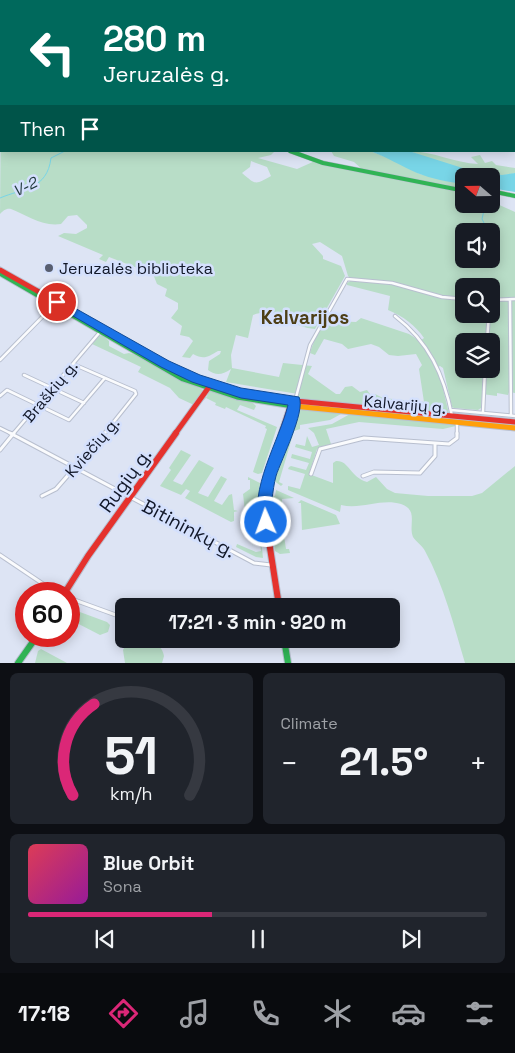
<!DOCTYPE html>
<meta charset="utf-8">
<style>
:root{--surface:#171b24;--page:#20242c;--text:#f1f3f6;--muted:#9ea1a6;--line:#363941;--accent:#db2777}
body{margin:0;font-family:"Space Grotesk",sans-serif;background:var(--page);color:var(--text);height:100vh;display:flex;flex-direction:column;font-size:19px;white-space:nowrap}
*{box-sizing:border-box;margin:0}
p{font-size:16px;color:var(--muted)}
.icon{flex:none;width:28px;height:28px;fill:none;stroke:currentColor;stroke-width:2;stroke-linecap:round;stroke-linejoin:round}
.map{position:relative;height:663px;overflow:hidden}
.sheet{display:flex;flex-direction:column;gap:10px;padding:10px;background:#0d0f14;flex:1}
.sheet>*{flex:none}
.top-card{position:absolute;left:0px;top:0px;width:515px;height:152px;box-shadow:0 2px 12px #0003;background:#00695c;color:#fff;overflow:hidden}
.needle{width:32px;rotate:290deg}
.fabs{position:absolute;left:455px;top:168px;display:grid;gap:10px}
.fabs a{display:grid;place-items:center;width:45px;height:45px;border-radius:8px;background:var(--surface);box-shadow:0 2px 12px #0003;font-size:25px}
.speed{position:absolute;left:15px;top:582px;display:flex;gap:10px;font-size:25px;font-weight:700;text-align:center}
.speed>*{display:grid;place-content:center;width:65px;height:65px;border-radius:50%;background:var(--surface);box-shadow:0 2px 12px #0003;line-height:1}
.speed .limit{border:8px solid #d22;background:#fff;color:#111}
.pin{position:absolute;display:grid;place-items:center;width:42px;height:42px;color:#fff;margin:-21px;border:2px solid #fff;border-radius:50%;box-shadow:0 1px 5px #0007}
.me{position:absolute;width:55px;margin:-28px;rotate:358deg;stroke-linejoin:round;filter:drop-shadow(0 0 4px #0008)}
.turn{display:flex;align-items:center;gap:18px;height:105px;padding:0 20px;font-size:22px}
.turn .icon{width:65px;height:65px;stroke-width:2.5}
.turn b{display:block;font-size:35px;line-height:42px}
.then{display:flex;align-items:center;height:48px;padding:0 20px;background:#0003;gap:10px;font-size:19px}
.big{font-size:38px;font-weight:600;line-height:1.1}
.sheet .card{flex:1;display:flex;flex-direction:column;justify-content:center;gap:8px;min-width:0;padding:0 18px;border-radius:8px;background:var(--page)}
.sheet .dial{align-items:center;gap:0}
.dial svg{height:130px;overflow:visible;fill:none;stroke:var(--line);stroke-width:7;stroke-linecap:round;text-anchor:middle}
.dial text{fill:var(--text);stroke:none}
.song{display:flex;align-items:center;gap:15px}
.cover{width:60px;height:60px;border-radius:8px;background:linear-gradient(135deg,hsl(350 70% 55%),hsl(300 70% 35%))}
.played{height:5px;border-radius:2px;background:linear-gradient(90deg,var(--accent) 40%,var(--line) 40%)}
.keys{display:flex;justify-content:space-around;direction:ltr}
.heat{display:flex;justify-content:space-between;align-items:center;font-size:28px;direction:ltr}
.sheet .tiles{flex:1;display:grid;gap:10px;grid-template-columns:1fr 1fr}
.card:last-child{grid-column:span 2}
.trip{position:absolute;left:115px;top:598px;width:285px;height:50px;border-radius:8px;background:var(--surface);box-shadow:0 2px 12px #0003;font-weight:600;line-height:50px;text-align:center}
.tabs{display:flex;height:80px;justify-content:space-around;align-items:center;background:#090b0e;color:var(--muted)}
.tabs .icon{width:35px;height:35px}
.tabs .current{color:var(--accent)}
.tabs b{font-size:22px;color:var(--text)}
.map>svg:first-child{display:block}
</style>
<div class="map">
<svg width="515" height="663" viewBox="0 0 515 663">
<rect width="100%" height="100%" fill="#dde4f4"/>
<!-- green -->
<path fill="#b8ddc7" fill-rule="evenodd" d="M294,0h221v19l-1,-18z
M1,100v51h274l-4,4 -13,3 39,11 18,-8 30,8 116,22v3l3,1v9l31,-1 20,9v181l-6,-1 -1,3 -11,-2v3l-15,-2 -1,14 -3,2 -24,-2 -2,-1 -9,-39 -3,-2 -2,1 11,47 -34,-5 -9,1 -104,-10 -4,-2v-4l-72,-12 5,-13c-9,6 -15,7 -23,1l1,-9 11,-7 1,-3h-3c-10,6 -14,9 -25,3l-3,4 -8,-1 11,-16 -4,-4 -9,-2 2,-9 -11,-8 7,-9v-6l-13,-7 2,-7 -10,-5 -4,-10 -44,-17 -3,5 -7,-3 4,-4 -45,-19 6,-3 12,1 11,-6v-3l-10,-10 -9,1 -7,8c-19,3 -34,-9 -50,-15 -5,-1 -8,2 -11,5zM251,161l16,6 4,9c-16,9 -15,9 -29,-3l8,-6zM464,231h27v28h-27zM320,242l22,14 6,20 4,4 -5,3v2l43,11 -2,14c15,6 28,16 36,28l-4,3 -11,-7 -48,-16 -5,4 -27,-1c-9,6 -16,21 -19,32l5,2 9,-16 18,5 6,5 23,-5 8,3 10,8 9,1 18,-2 6,11 -3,4 5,33 -10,-2 -1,1 -30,-3 -8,-4h-5l-3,-4 -7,2 -8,-6 -7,1 -5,7h-4l-28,-20 4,-8 -29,-3 -4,14 -47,-9 -1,-13 5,-20 12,3 5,-23c22,-9 38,13 62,14l30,-53 -4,-10 -18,-7v-3l-11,-12zM464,286h27v28h-27zM464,341h27v28h-27z
M331,151h39l21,8 29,15 44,10v3h-13l-38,-8 -49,-8 -10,-9 -20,-6z
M409,151c23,0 46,12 69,13l-7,-7 9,-2 5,8 7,-2 4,4 19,3v5c-29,9 -78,-12 -106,-22z
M99,336h4l6,5v5l15,8 5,-1 7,2 69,36 -11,14 -15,-7 -9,-10 -32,-16 3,-5 -49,-23z
M210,391l42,11 4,4 -2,4 -14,-5 -3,5 40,17 -15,46 -4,1 -5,-2 14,-43 -2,-1 1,-2 -40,-19 -1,2 -10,-4 1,-2 -10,-5 -2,2 -1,-2 4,-1 1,-5z
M301,408l40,6 -11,6 -30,5v4l-6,2 -15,51 4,2 -2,2 -8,-6 11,-33 3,1 6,-17h-3l7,-20z
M350,414l104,10 2,2 -13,3 -84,-7 -33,7 5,15 -14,5 -8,25 24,9v-20l3,-2c13,-1 14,16 31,21l9,-5 11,12 8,4 33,3h44l10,-3 33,-27v197h-50c-11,-37 -21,-77 -40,-112 -2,-5 -9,-9 -12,-14 -5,-12 6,-27 -12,-33 -20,-6 -40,6 -60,1l-1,7 -52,-22v-4l12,3 5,-15 -17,-5 1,-2 2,-1 15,4 3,-7 -18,-5 1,-4 18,5 2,-7 -17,-5 1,-3 9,2 2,-10 5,11 7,-2 -5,-12 -6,-5 24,-4z
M181,450l10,5 -18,26 9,4 17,-25 15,8 -16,25 10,4 13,-21 6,3 -13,22 8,4 7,-10 3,-1 2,16 4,1 -4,1v9l-3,1 -46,-24 5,-7 -4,-2 -5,6 -21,-9 11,-16 -2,-2z
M248,477l12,6 -2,23 5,52 -7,-1 -20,-10 1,-3 19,8 5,-1 -6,-41 -5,1 3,36 -3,-19h-3l-4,-34 7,-5v-9h-2z
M276,490l18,8 -12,1 1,30 3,20h3l1,4 -10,1 -5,-3 -6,-48 1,-8 5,1z
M301,500l35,15 4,9 -38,6 -1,-27h-3z
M69,608l38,14 3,3 -2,7 -8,3 -31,-16z
M129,639c12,0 33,1 35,17l-2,7h-37l-2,-13z
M41,649l26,14h-32l3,-12z"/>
<!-- water -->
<path fill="#78d5e7" d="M370,151h39l63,20 30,4 13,-2v19l-24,-4v-12h-27v8c-16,-2 -32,-5 -47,-11 -16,-7 -30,-16 -47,-22z"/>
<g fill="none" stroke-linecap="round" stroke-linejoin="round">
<!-- stream -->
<path stroke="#78d5e7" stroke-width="1" d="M0,198c23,-10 47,-8 51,-40l14,-7
M481,204l3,6 -2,9 6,12"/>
<defs>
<path id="street-far2" d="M190,1l2,-1
M361,1l2,-1"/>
<path id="street-far1" d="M491,300l24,-1
M510,300l1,115
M395,316c34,26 49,59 57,100
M487,341l2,-27
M0,360l55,-56
M73,364l62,27 1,3 -32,40
M24,375l60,28
M0,396l7,-6 62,30 36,-42
M295,401l15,-56 37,-66 45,4 50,14 22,2
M451,410l64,6
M483,412l2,-43
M457,423v11
M0,428l12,6
M13,434l87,-102"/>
<path id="street" d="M10,433l244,130 17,2
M0,450l14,-17
M311,474l9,-25 44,-11 85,6 8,-6v-5
M363,476l11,-4 46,1 15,-17v-12
M42,496l14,-7 49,-56
M0,555l58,39
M69,598l55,20"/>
<path id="fast-far2" d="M290,151l33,12 132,26h9
M491,191l24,5"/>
<path id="fast-far1" d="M0,273l183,106 54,18 56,9
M285,434l9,-24 -1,-4"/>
<path id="fast" d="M278,454l8,-21
M284,639l4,24
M18,663l19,-27"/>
<path id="slow" d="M293,406l222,22"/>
<path id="jam-far1" d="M0,270l181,102 52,19 62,10
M175,434l34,-47
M281,434l8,-24 6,-9 220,21"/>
<path id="jam" d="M64,594l24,-38 88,-123
M279,606l-13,-84 -1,-22 17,-67"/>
</defs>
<!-- street-far2 casing -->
<use href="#street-far2" stroke="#b8bfcf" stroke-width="2.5"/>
<!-- street-far1 casing -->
<use href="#street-far1" stroke="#b8bfcf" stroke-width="4.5"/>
<!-- street casing -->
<use href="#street" stroke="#b8bfcf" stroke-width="5"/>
<!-- fast-far2 casing -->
<use href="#fast-far2" stroke="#b8bfcf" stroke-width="5"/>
<!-- fast-far1 casing -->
<use href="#fast-far1" stroke="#b8bfcf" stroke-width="7"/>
<!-- fast casing -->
<use href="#fast" stroke="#b8bfcf" stroke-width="8"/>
<!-- slow casing -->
<use href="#slow" stroke="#b8bfcf" stroke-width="7"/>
<!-- jam-far1 casing -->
<use href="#jam-far1" stroke="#b8bfcf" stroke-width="7"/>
<!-- jam casing -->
<use href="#jam" stroke="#b8bfcf" stroke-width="8"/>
<!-- street-far2 -->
<use href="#street-far2" stroke="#fafbfd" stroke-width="1"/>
<!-- street-far1 -->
<use href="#street-far1" stroke="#fafbfd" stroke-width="2.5"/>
<!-- street -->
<use href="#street" stroke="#fafbfd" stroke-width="3"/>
<!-- fast-far2 -->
<use href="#fast-far2" stroke="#30b455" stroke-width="4"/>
<!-- fast-far1 -->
<use href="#fast-far1" stroke="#30b455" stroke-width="5"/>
<!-- fast -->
<use href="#fast" stroke="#30b455" stroke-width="6"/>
<!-- slow -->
<use href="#slow" stroke="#ff9f0a" stroke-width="5"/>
<!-- jam-far1 -->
<use href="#jam-far1" stroke="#e5322d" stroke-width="5"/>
<!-- jam -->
<use href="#jam" stroke="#e5322d" stroke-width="6"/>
</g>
<!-- route -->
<path fill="#1a73e8" stroke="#114b97" d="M57,298l112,63 31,14 41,13 58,9c7,14 -18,63 -23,79 -2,7 -3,16 -4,23 0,9 3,19 -1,27l-5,2 -5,-2c-14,-34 19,-87 27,-121l-47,-7 -49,-16 -31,-15 -107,-62 -2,-3 2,-2z"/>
<!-- markers -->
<circle fill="#585e6f" stroke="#d4e0fd" stroke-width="2" cx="49" cy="268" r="5"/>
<g text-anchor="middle" stroke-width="5" stroke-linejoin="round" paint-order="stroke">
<!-- far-water labels -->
<g font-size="15" font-style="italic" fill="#21383b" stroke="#d4e0fd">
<text transform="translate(25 187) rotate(-26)" y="5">V-2</text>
</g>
<!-- poi labels -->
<g font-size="16" fill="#101627" stroke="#d4e0fd" text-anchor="start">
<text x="59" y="274">Jeruzalės biblioteka</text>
</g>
<!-- street labels -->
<g font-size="16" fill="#101627" stroke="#d4e0fd">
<text transform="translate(50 391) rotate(-50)" y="6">Braškių g.</text>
<text transform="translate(405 404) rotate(5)" y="6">Kalvarijų g.</text>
<text transform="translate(92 447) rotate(-49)" y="6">Kviečių g.</text>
</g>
<!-- quarter labels -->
<g font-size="19" font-weight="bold" fill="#4d3e16" stroke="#d4e0fd">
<text x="305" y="324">Kalvarijos</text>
</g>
<!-- near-street labels -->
<g font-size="19" fill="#101627" stroke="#d4e0fd">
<text transform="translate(125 480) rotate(-54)" y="7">Rugių g.</text>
<text transform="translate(189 528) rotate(28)" y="7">Bitininkų g.</text>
</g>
</g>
</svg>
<div class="fabs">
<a><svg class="needle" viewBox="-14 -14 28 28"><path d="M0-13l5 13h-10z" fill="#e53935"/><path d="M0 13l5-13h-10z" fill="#9ea1a6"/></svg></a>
<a><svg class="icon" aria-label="sound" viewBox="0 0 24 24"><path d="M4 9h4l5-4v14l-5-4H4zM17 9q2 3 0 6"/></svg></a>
<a><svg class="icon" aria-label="search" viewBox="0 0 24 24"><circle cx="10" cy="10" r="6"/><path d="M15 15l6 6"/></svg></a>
<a><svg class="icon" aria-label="layers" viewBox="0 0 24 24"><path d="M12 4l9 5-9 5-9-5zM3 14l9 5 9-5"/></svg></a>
</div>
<div class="speed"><div class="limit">60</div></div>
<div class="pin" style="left:57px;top:302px;background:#d93025"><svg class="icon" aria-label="arrive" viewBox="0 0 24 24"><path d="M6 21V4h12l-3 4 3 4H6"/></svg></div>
<svg class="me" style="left:266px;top:522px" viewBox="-20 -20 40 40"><circle r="17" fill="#1a73e8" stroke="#fff" stroke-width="3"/><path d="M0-11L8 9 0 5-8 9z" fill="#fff"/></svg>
<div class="trip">17:21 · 3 min · 920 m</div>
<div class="top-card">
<div class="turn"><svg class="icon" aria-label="left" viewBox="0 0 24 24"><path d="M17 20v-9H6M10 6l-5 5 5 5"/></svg><div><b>280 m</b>Jeruzalės g.</div></div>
<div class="then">Then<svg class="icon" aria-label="arrive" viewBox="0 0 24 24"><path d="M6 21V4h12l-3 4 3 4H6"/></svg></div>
</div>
</div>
<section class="sheet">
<div class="tiles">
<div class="card dial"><svg viewBox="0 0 100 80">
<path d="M14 69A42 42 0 1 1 86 69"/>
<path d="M14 69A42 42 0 0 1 27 13" stroke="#db2777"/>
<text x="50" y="56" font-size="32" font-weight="700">51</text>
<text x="50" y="72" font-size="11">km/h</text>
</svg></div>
<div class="card"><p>Climate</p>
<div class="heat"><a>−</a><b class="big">21.5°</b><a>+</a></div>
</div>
<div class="card">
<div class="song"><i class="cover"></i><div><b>Blue Orbit</b><p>Sona</p></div></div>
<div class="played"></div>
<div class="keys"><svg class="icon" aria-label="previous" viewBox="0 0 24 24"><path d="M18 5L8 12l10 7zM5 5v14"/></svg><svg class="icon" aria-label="pause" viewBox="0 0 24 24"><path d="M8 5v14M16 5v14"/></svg><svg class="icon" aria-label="next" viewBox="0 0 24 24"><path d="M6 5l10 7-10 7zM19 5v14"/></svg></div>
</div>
</div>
</section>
<nav class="tabs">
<b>17:18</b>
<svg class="icon current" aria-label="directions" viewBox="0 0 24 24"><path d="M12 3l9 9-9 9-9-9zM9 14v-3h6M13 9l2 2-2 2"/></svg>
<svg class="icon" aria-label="music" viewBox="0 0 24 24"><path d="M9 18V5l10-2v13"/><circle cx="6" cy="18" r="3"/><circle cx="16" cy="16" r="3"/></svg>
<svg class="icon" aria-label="phone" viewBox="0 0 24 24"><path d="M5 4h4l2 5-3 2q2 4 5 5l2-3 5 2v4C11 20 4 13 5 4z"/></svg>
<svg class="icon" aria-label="climate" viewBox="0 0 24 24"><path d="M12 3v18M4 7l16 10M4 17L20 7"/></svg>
<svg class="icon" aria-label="car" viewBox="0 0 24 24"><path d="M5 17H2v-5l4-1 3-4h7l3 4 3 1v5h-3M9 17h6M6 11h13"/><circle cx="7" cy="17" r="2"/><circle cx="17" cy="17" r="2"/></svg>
<svg class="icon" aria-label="filters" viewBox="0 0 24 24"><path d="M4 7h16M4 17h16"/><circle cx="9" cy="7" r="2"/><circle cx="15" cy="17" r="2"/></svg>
</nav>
